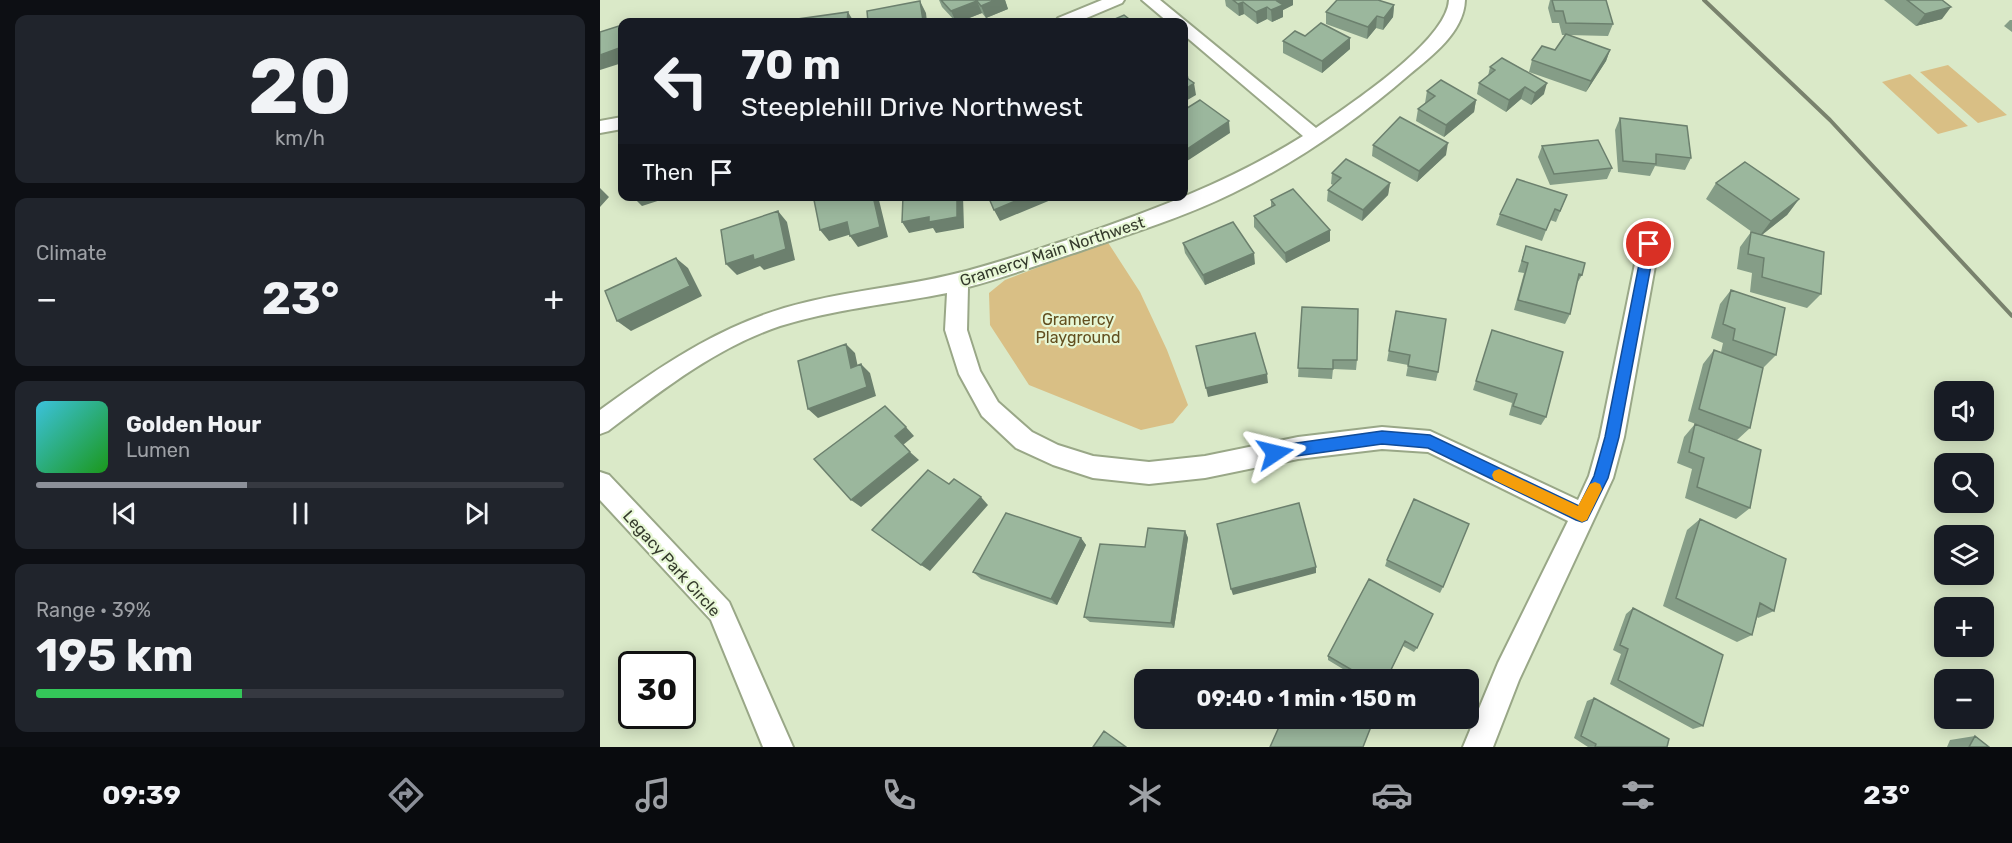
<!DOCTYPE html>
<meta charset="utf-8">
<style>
:root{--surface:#171b24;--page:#20242c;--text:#f1f3f6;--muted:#9ea1a6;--line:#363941;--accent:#8c9099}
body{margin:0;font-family:Rubik,sans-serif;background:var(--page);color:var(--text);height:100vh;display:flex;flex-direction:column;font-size:22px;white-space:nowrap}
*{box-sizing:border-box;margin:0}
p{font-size:20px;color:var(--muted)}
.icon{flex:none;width:33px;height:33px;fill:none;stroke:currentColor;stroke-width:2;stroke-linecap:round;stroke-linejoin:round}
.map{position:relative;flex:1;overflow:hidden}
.panel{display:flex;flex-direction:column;gap:15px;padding:15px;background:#0d0f14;width:600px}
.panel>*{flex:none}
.banner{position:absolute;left:18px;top:18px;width:570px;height:183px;border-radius:12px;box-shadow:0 3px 15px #0003;background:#171b24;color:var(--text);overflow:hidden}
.fabs{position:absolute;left:1334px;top:381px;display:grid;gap:12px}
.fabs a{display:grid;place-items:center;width:60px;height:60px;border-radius:12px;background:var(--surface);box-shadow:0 3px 15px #0003;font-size:30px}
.speed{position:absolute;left:18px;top:651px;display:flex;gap:12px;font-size:30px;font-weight:700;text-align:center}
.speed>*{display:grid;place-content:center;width:78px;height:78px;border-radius:50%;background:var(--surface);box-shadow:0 3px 15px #0003;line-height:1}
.speed .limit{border:3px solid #111;border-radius:9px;background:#fff;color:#111}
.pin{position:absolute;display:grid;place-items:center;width:51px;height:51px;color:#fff;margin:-26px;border:3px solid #fff;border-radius:50%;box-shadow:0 2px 6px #0007}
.me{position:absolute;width:66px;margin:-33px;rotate:80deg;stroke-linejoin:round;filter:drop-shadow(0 0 4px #0008)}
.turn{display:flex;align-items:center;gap:21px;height:126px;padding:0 24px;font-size:27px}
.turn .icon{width:78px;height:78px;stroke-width:2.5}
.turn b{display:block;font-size:42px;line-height:51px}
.then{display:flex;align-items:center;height:57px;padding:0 24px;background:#0003;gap:12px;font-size:22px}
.big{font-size:45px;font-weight:700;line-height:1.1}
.panel .card{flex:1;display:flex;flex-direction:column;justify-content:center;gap:9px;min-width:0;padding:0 21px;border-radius:12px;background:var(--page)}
.panel .dial{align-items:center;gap:0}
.dial b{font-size:78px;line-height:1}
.song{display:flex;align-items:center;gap:18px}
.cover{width:72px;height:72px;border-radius:9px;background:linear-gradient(135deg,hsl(190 70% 55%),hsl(120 70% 35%))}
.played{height:6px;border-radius:3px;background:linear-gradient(90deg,var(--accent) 40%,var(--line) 40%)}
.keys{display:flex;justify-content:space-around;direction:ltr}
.heat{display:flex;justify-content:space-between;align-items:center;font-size:33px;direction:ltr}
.charge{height:9px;border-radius:4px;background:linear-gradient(90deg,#34c759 39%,var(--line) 0)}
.trip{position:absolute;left:534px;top:669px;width:345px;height:60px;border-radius:12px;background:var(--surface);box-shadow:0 3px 15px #0003;font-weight:700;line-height:60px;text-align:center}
.dock{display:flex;height:96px;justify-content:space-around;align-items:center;background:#090b0e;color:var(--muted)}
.dock .icon{width:42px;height:42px}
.dock .current{color:var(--accent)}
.dock b{font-size:27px;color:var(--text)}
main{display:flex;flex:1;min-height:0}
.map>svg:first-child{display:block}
</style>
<main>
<section class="panel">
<div class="card dial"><b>20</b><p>km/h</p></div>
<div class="card"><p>Climate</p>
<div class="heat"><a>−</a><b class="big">23°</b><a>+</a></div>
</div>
<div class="card">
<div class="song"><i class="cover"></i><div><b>Golden Hour</b><p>Lumen</p></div></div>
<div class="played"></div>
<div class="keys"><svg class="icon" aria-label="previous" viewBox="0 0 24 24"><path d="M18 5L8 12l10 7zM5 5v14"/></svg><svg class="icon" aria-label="pause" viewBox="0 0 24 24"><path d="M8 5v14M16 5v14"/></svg><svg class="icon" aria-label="next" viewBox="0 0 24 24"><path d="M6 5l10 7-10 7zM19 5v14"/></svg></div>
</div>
<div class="card"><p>Range · 39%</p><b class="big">195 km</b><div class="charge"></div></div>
</section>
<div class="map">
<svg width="1412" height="747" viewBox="0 0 1412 747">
<rect width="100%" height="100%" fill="#dae9c8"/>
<!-- green -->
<path fill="#d9bf85" d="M1348,65l59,50 -29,8 -58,-51z
M1310,74l58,52 -30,8 -56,-52z
M507,241l33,51 27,58 21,55 -15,18 -32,7 -112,-45 -39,-60 -1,-32 16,-13z"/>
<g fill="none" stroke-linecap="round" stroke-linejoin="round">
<defs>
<path id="minor" d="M502,0h22l-2,3 -45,19h-21l2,-4z
M542,0h18l156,128c33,-23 131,-87 133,-128h16c-1,32 -33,56 -55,74 -54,47 -113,88 -177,119 -49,24 -101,40 -153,58 -37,12 -74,26 -112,36l-1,43 13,41 18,31 34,30 26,13 35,11 56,6 56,-6 93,-19 84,-10 48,4 148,69 11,-24 11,-39 39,-193 3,-6 7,-2 7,2 3,6 -35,193 -11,41 -94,202 -26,67h-30l35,-84 70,-142 -140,-69 -46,-3 -84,10 -93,19 -56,6 -56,-6 -40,-13 -37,-17 -34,-32 -23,-42 -14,-44 2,-37c-55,11 -113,16 -167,33 -65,22 -118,64 -172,105l-8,3v-24c64,-47 128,-90 207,-108 48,-12 99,-16 147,-28 38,-9 75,-22 113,-34 82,-28 161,-57 236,-104l-119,-101v-13h-16z
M22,117v12l-22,4v-12z
M0,472l9,3 120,127 64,145h-30l-52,-127 -111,-120z"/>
</defs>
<!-- minor casing -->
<use href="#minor" stroke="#99a787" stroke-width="4"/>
<!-- minor -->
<use href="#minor" fill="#fff" fill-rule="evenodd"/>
<!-- rail -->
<path stroke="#79826d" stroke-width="4" d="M1104,0l126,120 182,196"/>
</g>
<!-- wall -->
<path fill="#859d87" d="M339,0h66l3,9 -22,9 -4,-5 -23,9h-3l-14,-15z
M625,0h68v5l-10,5v7l-11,5 -5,-3 -10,5 -13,-10 -5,2 -13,-10z
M950,0h56l7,24 -5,12 -40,-1 42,15 -4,11 -20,31 -57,-20 3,-12 23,-10 11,-15h-4l-3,-12h-7l-4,-15z
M1284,0h58v19l-26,7z
M794,5l-1,12 -10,13 -7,-2 -9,11 -41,-15v-12z
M1410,20h2v12l-8,-6z
M705,36l45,13 -28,24 -39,-20v-12z
M890,67l54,27 -13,11 -10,-6 -15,13 -29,-18 2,-11 9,-7z
M827,91l49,9 -2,12 -30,25 -28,-16 2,-12 7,-6z
M1020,118l71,40 -6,12 -30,-4 -5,10 -32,-4 -3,-42z
M773,145l73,10 -29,27 -45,-26z
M942,146l70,22 -5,11 -57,6 -12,-28z
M732,173l58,10 -2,12 -26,26 -35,-20 1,-11 5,-5 -2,-1z
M1116,183l83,16 -12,16 -25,20 59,59 -14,14 -57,-16 2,-19 -15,-4 3,-22 11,-15h1l-46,-33z
M967,195l-11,27 -6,-2 -8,21 -46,-16 4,-11z
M671,200l59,30v11l-44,22 -32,-36v-11l17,-9z
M583,243l72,21 -50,21 -20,-32z
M926,246l56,29 -6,10 -6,29 -5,10 -51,-14 10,-37 -6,-1z
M1131,290l45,65 -13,13 -13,60 -13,12 -49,-19 15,-57 11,-14 7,2 2,-9 -12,-5 9,-34z
M702,307l55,53 -1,10 -23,-1 -1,10 -34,-2z
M796,311l42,61 -2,9 -30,-5 2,-11 -21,-4z
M889,340l57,77 -5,8 -32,-10 3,-12 -39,-13z
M1095,424l55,84 -14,11 -51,-21 7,-29 -15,-6 7,-26z
M1100,519l74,92 -16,7 -1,-1 -5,18 -15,7 -74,-36 24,-76z
M585,531l3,7 -14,90 -84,-6 -6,-5z
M481,538l5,7 -29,60 -76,-26 -8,-7z
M787,560l56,27 -3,6 -55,-27z
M769,579l48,69 -3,4 -11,-6 -17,34h-25l-33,-20v-4z
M1033,608l70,118 -10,3 -83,-45 11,-30 -8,-4 13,-36z
M994,698l73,49h-79l-14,-9 13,-37z
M1375,736l14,11h-42l3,-7z"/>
<!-- shaded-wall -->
<path fill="#6c806e" d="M395,0h10l3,9 -22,9 -5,-12z
M679,0h14v5l-10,5v7l-11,5 -1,-12z
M320,1l6,12 1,9h-11z
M377,1l5,12 -23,9h-3l-5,-11z
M643,2l1,12 -5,2 -1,-12z
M794,5l-1,12 -10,13 1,-12z
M667,7v12l-10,5 -1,-12z
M1351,7l-9,12 -26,7 9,-12z
M248,12l6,10h-7z
M777,16l-1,12 -9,11 1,-12z
M750,38v11l-28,24v-12z
M22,47v16l-22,7v-15z
M1010,50l-4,11 -20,31 5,-11z
M587,70l2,11 -5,4v-13z
M594,83l2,12 -12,7v-12z
M947,83l-3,11 -13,11 4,-12z
M925,87l-4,12 -15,13 3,-12z
M876,100l-2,12 -30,25 2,-12z
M629,121l1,12 -46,30v-12z
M848,143l-2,12 -29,27 2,-11z
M790,183l-2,12 -26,26 1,-11z
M0,188l9,9 -9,10z
M32,196h41l-31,10z
M273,196h5l10,41 -30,10 -8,-11z
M357,196h6l1,32 -28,5 -3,-5 -24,5 -7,-11z
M427,196h30l1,1 -58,24 -6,-11z
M1199,199l-12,16 -28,22 12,-16z
M178,211l9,11 8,38 -31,10 -4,-4 -23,9 -11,-11z
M247,222l8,11 -26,8 -9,-11z
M730,230v11l-44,22 -1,-10z
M654,253l1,11 -50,21 -2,-10z
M76,258l12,10 14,28 -71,35 -14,-10z
M246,344l9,9 5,24 -9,-9z
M261,364l9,9 6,23 -58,22 -10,-9z
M667,374l1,9 -60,14 -2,-9z
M306,427l8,9 -11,9 -8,-9z
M310,452l9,8 -58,47 -10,-7z
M381,497l7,8 -58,66 -9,-6z
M585,531l3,7 -14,90 -3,-5z
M481,538l5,7 -29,60 -6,-6z
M716,567v6l-83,22 -2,-6z"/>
<!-- building -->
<path fill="#9bb79d" stroke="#6c806e" stroke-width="1.5" d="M341,0h54l-14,6 -4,-5 -26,10z
M633,0h46l-2,1 6,4 -12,5 -4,-3 -11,5 -13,-10 -5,2z
M737,0h41l16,5 -10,13 -7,-2 -9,11 -42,-15z
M952,0h54l7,24 -47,-1 -3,-12h-8z
M1307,0h35l9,7 -26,7z
M320,1l3,20 -7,1h-48l-1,-11z
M248,12l-1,10h-49v-3z
M524,15l9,7h-25z
M721,23l29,15 -28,23 -39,-20 12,-10 10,5z
M22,25v22l-22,8v-23z
M966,34l44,16 -19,31 -59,-21 10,-14 13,4z
M902,58l45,25 -12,10 -10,-6 -16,13 -30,-17 16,-13 -5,-3z
M584,76l10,7 -10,7z
M841,80l35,20 -30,25 -28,-16 17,-13 -8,-5z
M600,100l29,21 -45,30v-41z
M800,117l48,26 -29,28 -46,-26z
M1020,118l67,8 4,32 -35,-4v10l-33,-3z
M998,140l14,28 -58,6 -12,-28z
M746,159l44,24 -27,27 -35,-20 13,-12 -9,-5z
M1145,162l54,37 -28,22 -55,-38z
M917,179l50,16 -7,16 -5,-2 -9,21 -46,-16z
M693,189l37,41 -45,23 -31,-37 21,-11 -4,-5z
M225,196h48l7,31 -30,9 -3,-14 -27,8 -6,-30z
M303,196h54v21l-28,5v-5l-27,5z
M388,196h39l-33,14z
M178,211l8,38 -32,11 -1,-5 -27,9 -5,-34z
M633,222l21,31 -51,22 -20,-32z
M1151,232l73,20 -3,42 -59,-17 2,-19 -16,-4z
M926,246l59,17 -3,12 -3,-1 -9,40 -52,-14 10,-37 -6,-2z
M76,258l14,28 -73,35 -12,-30z
M1131,290l54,18 -9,47 -43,-15 2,-11 -12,-5z
M702,307l56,2 -1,51h-24v9l-35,-1z
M796,311l50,8 -8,53 -30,-6 2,-11 -21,-4z
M892,330l71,22 -17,65 -33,-11 4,-12 -41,-13z
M655,333l12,41 -61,14 -10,-42z
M246,344l5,24 10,-4 6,23 -59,22 -10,-48z
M1114,350l49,18 -13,60 -51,-19z
M285,406l21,21 -11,9 15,16 -59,48 -37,-41z
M1095,424l66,26 -11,58 -53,-21 7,-29 -15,-6z
M328,470l21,14 5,-5 27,18 -60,68 -49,-35z
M814,499l55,25 -26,63 -56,-27z
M699,503l17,64 -85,22 -14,-65z
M406,513l75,25 -30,61 -78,-27z
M1100,519l86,40 -12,52 -14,-8 -8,32 -76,-37z
M548,528l37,3 -14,92 -87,-6 16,-73 45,3z
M769,579l64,35 -16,34 -12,-7 -19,39h-17l-41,-24z
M1033,608l90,47 -20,71 -85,-46 10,-31 -8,-4z
M994,698l75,41 -2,8h-72l1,-3 -15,-8z
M683,718h90l1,1 -11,28h-93z
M504,731l22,16h-33z
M1375,736l14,11h-20z"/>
<!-- route -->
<path fill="#1a73e8" stroke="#114b97" stroke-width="1.5" d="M1049,240l6,4 -36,193 -11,41 -21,42 -5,2 -6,-2 -148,-72 -46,-4 -107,15 -5,-2 -2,-4 2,-5 5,-2 107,-15 48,4 149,71 15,-30 11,-39 38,-193z"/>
<!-- slow -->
<path fill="#f59e0b" d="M899,469l79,37 12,-22 5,-2 5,2 2,5 -15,31 -5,2 -88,-42 -2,-5 2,-4z"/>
<g text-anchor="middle" stroke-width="4.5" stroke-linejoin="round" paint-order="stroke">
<!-- street labels -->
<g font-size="16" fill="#343a2c" stroke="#e7f7d5">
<text transform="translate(452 251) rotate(-18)" y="6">Gramercy Main Northwest</text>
<text transform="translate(72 563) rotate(48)" y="6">Legacy Park Circle</text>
</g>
<!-- park labels -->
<g font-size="16" fill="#634f1f" stroke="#e7f7d5">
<text x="478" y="325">Gramercy<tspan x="478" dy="18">Playground</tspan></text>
</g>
</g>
</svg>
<div class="fabs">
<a><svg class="icon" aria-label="sound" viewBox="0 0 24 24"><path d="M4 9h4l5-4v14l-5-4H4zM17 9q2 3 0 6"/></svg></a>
<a><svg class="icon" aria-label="search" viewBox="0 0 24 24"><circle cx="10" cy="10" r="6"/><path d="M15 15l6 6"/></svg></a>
<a><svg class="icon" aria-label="layers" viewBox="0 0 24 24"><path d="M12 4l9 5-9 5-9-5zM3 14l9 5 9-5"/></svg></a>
<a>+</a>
<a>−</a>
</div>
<div class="speed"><div class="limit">30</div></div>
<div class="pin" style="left:1049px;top:244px;background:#d93025"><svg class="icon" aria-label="arrive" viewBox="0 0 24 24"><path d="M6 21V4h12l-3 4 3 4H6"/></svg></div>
<svg class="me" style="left:675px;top:453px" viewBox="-20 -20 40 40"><path d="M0-17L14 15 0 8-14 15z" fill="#1a73e8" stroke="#fff" stroke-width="4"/></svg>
<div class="trip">09:40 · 1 min · 150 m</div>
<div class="banner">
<div class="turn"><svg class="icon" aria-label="left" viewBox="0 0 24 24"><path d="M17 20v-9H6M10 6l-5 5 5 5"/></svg><div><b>70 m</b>Steeplehill Drive Northwest</div></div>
<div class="then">Then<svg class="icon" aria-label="arrive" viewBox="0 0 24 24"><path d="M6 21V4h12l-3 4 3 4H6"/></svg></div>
</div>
</div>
</main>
<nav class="dock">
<b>09:39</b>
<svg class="icon current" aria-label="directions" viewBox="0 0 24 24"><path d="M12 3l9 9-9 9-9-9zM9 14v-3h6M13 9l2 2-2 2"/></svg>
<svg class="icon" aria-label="music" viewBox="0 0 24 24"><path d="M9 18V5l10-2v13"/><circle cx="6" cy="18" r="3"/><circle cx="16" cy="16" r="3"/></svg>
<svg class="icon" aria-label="phone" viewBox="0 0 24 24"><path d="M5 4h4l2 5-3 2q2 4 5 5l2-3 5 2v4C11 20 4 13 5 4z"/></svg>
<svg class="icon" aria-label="climate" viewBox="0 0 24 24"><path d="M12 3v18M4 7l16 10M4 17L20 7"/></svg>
<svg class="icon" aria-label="car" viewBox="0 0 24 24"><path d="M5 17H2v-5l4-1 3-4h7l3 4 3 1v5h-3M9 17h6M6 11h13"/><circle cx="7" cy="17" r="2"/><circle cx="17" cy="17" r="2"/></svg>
<svg class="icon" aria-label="filters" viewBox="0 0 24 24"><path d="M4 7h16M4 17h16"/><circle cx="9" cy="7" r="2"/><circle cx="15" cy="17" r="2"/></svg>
<b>23°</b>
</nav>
